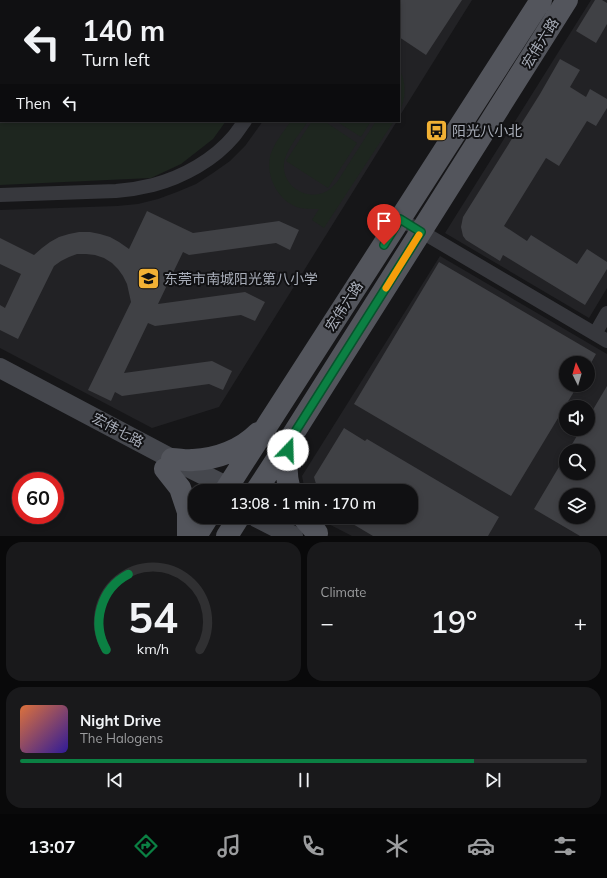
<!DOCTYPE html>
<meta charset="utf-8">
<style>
:root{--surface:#101012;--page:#19191b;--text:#f1f3f6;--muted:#9c9d9f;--line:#303032;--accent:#0b8043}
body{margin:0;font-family:Mulish,"Noto Sans SC",sans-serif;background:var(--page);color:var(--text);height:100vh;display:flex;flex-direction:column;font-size:15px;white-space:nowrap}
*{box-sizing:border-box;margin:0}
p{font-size:13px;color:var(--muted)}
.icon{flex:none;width:22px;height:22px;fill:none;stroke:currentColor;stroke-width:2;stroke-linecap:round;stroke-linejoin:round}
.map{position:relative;height:536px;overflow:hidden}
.sheet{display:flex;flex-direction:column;gap:6px;padding:6px;background:#09090a;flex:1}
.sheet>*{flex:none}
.hud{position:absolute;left:0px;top:0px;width:400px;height:122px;box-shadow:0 2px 6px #0003,0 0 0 1px var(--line);background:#101012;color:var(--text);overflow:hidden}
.needle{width:26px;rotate:355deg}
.controls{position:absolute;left:559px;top:356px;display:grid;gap:8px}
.controls a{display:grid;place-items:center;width:36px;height:36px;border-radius:50%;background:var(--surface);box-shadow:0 2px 6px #0003,0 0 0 1px var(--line);font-size:20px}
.speed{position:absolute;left:12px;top:472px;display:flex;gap:8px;font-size:20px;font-weight:700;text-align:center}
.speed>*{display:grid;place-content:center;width:52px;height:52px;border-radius:50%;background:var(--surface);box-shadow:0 2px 6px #0003,0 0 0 1px var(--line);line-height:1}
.speed .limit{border:6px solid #d22;background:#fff;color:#111}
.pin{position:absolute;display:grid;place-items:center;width:34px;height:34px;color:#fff;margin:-41px -17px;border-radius:50% 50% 50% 0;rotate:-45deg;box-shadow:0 0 4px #0007}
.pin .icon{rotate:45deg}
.me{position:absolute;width:44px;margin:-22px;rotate:21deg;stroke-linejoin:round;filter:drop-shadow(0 0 3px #0008)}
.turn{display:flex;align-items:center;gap:14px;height:84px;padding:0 16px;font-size:18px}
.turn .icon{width:52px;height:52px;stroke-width:2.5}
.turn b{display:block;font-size:28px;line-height:34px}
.then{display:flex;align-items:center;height:38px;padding:0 16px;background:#0003;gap:8px;font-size:15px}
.big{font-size:30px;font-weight:600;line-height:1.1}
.sheet .tile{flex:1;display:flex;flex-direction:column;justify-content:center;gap:6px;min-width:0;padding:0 14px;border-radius:16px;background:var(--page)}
.sheet .dial{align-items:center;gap:0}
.dial svg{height:104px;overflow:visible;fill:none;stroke:var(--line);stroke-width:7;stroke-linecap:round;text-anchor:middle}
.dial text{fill:var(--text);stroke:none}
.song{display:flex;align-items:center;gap:12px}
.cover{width:48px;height:48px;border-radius:6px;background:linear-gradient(135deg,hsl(20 70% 55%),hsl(250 70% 35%))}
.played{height:4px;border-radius:2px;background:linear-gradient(90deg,var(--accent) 80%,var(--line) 80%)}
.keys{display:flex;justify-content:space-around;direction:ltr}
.heat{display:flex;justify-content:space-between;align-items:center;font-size:22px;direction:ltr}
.sheet .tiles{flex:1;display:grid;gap:6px;grid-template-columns:1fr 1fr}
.tile:last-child{grid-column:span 2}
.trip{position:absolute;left:188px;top:484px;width:230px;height:40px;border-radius:16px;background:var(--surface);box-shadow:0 2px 6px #0003,0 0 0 1px var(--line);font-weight:600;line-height:40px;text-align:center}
.menu{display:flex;height:64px;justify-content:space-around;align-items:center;background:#060607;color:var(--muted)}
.menu .icon{width:28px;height:28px}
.menu .current{color:var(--accent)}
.menu b{font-size:18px;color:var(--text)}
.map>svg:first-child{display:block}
</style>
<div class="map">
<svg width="607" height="536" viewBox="0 0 607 536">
<rect width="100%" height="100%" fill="#161618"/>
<!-- built -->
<path fill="#222225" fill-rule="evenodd" d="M330,0h142l-73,117v-116h-70z
M591,0h16v288l-18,30 -144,-85z
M263,121h134l-178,286 -67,21 -152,-80v-138l117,-4 21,-2 20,-5 19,-7 19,-8 17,-11 17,-12 15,-15z
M440,256l167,98v182h-255l-37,-19h96v-26h-106l-3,-15zM566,363h22v22h-22zM566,407h22v22h-22zM566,451h22v22h-22zM566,495h22v22h-22z"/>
<!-- green -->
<path fill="#1e261f" d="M0,0h298l-1,1h-296v120h225l-13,18 -32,25 -30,14 -151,7z
M399,69c8,14 7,30 0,44z
M291,121h17c-7,11 -23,30 -24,43 -2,22 22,37 41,28 5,-2 8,-6 12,-10l39,-61h18l-70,107 -12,-8 7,-11c-7,0 -13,0 -19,-1 -22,-6 -36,-33 -29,-55 4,-11 13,-22 20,-32z
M312,121h12l33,22 -29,45 -42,-27z
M336,121h35l-10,16z"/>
<!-- building -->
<path fill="#404145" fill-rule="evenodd" d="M399,0h63l-36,55 -27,-18z
M595,0h7l5,3v21l-11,19 -20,-12z
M560,59l20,11 -10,17 16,10 4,-8 17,10v9l-11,18 -9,-5 -28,45 -13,-8 -42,68 23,15 4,-6 46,29 10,-15 20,13v7l-22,36 -82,-50 -3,6 -34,-21 -3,-4 -2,-9 2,-10 77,-123z
M147,211l46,22 86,-12 20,9 -9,20 -14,-7 -87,12 -6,-3 -25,52 87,-12 20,10 -10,19 -14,-6 -86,11 -7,-3 -24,50 88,-12 20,10 -9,19 -14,-6 -87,12 -7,-4 -4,9 -23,-11 43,-88 -4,-18 -4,-8 -5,-7 -6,-6 -8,-5 -9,-3 -9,-1h-9l-8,3 -8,4 -7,5 -36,73 -18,-9v-25l5,3 16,-34 -21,-10v-26l34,17 8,-7 8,-6 9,-5 10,-3 10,-2h11l10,2 10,3 9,5 10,7z
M439,262l157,92 -5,9h-25v22h12l-67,111 -157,-92z
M607,386v150h-27l-46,-27 32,-54v18h22v-22h-20l13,-22h7v-11zM566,495h22v22h-22z
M344,428l21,13 2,-2 132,78 -11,19h-115l-32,-19h70v-26h-93l-4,-14z"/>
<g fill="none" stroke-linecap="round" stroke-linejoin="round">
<!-- street -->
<path stroke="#37383d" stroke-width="14" d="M314,1v-1
M0,195l116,-4c13,-1 25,-3 37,-6 30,-8 61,-25 81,-49 4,-5 7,-10 11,-15
M400,219l207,122
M595,334l12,-21"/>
<!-- secondary -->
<path stroke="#45474d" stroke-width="20" d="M0,368l172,91 64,32
M256,517l37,19"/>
<!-- primary -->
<path stroke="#53555c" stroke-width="22" d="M289,443c-3,18 -4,30 1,48
M172,459c7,0 14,2 21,1 24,-1 48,-10 65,-27
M165,469l15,19 8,24v24
M225,491l43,-67 273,-424
M256,491l34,-52 277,-439
M303,517l14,16
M196,536l12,-19
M227,536l12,-19"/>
</g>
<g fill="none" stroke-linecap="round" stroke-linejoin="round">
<defs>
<path id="route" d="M288,450l2,-10 131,-208 -21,-13 -16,26"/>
</defs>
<!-- route casing -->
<use href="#route" stroke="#07532c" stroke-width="10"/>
<!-- route -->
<use href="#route" stroke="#0b8043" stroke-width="7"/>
<!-- slow -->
<path stroke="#f59e0b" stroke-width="7" d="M386,288l33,-53"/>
</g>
<!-- icons -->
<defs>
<symbol id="bus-square" viewBox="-11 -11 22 22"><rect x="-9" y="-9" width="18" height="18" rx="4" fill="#f2b134" stroke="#111113"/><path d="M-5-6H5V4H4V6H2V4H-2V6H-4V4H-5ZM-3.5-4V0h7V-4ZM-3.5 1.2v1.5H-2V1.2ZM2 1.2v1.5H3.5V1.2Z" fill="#111"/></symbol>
<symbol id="school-square" viewBox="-11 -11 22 22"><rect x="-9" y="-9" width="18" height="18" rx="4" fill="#f2b134" stroke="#111113"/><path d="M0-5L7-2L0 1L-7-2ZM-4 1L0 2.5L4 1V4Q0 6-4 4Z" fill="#111"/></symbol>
</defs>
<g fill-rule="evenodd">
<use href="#bus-square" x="424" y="118" width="25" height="25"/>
<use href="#school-square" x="136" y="266" width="25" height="25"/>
</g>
<g text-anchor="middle" stroke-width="4" stroke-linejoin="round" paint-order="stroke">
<!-- street labels -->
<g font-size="14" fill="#a8adb8" stroke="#111113">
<text transform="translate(540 43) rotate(-58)" y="5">宏伟六路</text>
<text transform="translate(344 306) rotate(-57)" y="5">宏伟六路</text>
<text transform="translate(118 430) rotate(28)" y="5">宏伟七路</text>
</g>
<!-- poi labels -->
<g font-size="14" fill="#a8adb8" stroke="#111113" text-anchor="start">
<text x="452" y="136">阳光八小北</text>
<text x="164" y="284">东莞市南城阳光第八小学</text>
</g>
</g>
</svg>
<div class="controls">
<a><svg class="needle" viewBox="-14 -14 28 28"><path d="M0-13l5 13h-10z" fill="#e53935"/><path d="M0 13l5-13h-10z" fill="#9c9d9f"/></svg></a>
<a><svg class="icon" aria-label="sound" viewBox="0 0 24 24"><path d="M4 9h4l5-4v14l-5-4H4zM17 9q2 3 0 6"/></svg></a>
<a><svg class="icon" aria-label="search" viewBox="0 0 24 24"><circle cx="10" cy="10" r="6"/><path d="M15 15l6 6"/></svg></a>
<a><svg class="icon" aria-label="layers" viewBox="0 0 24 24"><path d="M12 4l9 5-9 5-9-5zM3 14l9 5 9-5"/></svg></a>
</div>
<div class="speed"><div class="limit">60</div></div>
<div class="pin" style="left:384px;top:245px;background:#d93025"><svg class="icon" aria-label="arrive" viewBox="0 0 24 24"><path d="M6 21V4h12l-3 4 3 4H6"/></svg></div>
<svg class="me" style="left:288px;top:450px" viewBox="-20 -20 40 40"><circle r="19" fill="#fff"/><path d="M0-13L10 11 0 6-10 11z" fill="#0b8043"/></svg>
<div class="trip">13:08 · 1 min · 170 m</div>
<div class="hud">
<div class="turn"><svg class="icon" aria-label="left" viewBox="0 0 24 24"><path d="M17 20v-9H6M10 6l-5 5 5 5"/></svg><div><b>140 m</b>Turn left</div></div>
<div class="then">Then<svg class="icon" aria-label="left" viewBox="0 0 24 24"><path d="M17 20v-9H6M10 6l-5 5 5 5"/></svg></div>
</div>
</div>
<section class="sheet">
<div class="tiles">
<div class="tile dial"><svg viewBox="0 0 100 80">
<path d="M14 69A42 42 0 1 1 86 69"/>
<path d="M14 69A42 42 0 0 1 31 11" stroke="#0b8043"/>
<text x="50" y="56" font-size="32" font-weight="700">54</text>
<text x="50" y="72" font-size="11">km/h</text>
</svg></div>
<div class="tile"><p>Climate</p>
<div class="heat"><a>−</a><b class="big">19°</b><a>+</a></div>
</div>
<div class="tile">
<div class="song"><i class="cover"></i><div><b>Night Drive</b><p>The Halogens</p></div></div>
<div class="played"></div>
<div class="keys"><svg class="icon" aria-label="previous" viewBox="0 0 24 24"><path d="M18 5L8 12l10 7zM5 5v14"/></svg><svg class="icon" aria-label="pause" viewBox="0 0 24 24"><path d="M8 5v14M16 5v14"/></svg><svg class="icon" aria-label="next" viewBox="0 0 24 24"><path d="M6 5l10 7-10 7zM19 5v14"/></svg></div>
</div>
</div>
</section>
<nav class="menu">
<b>13:07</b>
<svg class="icon current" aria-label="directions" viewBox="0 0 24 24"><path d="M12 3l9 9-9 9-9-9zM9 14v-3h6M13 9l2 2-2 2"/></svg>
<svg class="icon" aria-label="music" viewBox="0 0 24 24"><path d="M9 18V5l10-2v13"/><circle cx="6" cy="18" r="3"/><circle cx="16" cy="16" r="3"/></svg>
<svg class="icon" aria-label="phone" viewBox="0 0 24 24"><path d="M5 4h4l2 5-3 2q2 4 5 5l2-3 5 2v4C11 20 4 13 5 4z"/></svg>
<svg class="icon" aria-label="climate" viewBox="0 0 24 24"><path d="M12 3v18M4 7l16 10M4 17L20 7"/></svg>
<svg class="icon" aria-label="car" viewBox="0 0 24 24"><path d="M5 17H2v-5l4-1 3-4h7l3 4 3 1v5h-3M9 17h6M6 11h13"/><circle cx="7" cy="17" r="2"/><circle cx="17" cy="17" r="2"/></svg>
<svg class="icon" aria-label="filters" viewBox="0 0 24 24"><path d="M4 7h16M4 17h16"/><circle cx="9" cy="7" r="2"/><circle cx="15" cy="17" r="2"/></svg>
</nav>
